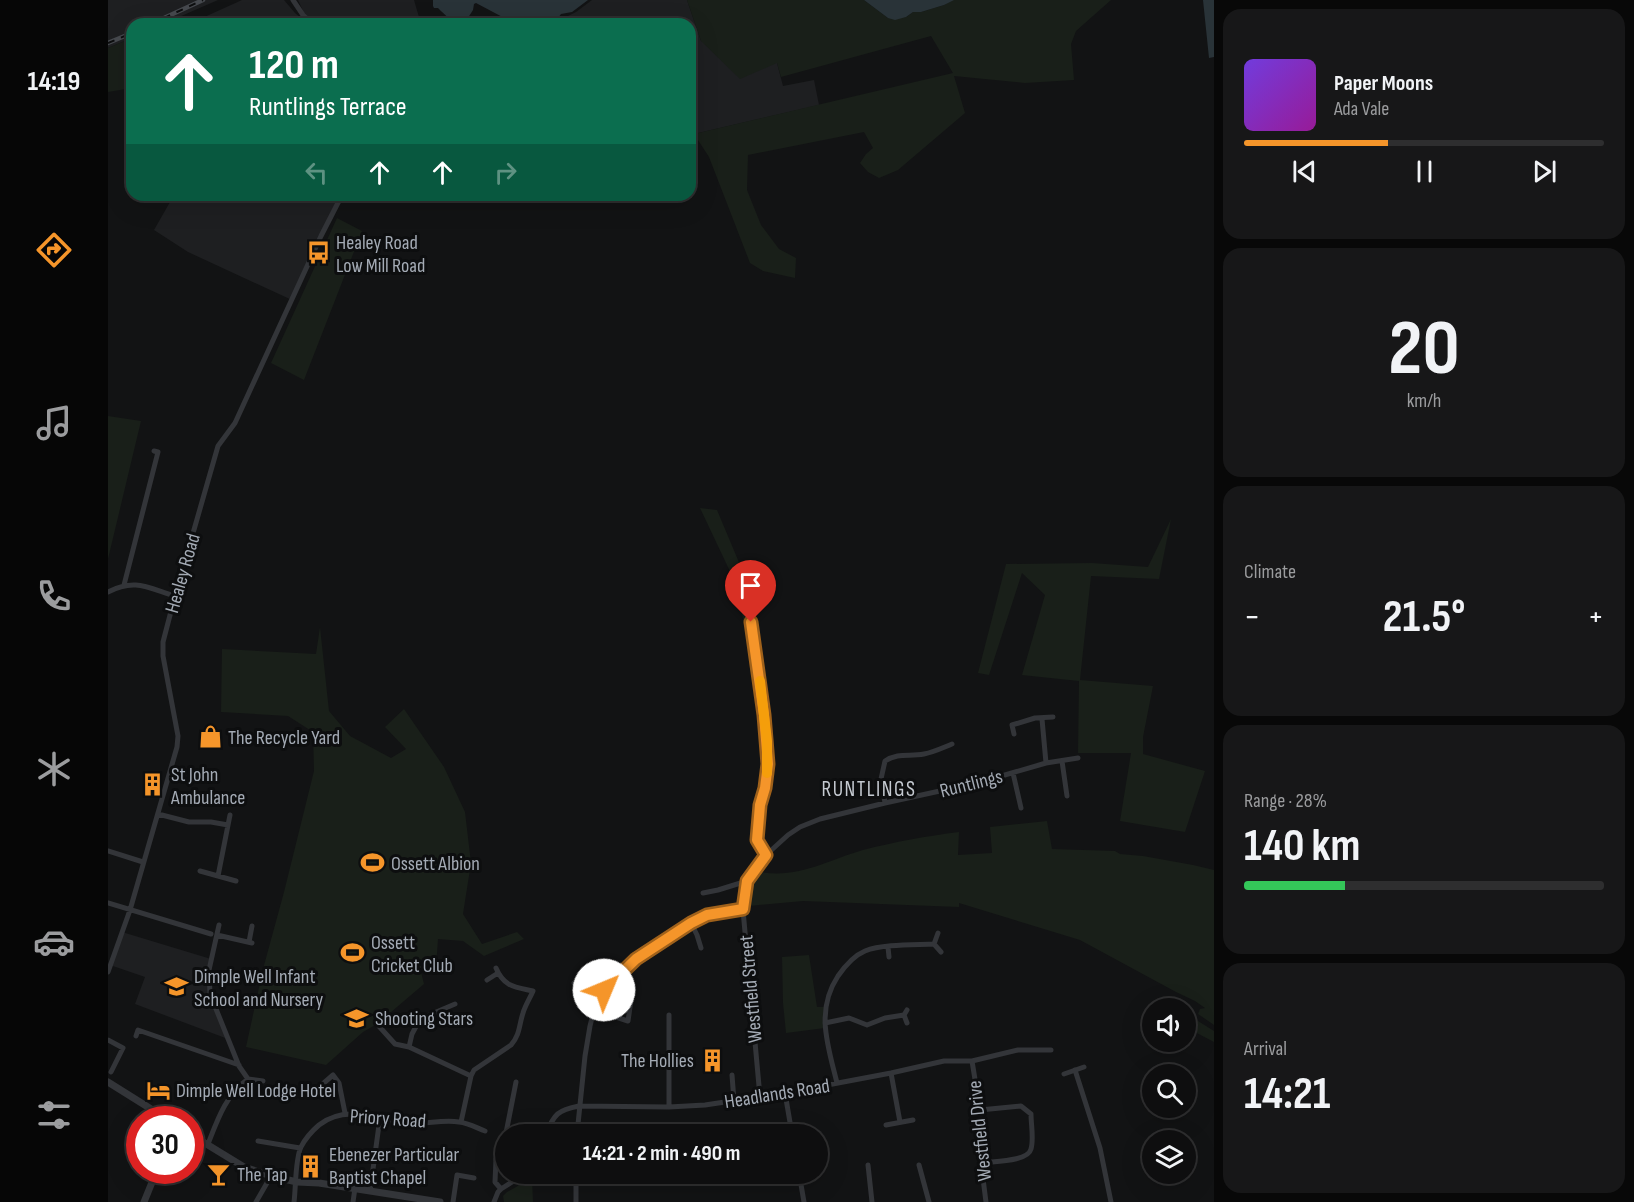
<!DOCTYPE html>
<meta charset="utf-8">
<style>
:root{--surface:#0e0e0f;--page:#171718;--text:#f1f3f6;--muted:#9b9c9e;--line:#2e2e2f;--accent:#f5952a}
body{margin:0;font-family:"Sofia Sans Condensed",sans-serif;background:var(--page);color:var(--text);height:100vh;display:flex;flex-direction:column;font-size:22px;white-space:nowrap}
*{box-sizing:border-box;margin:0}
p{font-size:20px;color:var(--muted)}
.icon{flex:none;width:33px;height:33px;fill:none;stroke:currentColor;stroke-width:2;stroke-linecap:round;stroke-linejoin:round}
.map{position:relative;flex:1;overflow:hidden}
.sheet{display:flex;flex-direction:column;gap:9px;padding:9px;background:#080808;width:420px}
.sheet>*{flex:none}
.top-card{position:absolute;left:18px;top:18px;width:570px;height:183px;border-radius:18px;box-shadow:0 6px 24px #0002,0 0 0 2px var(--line);background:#0b6e4f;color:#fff;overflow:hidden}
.tools{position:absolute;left:1034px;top:998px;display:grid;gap:12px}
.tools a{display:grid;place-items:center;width:54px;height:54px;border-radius:50%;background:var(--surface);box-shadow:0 6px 24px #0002,0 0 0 2px var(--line);font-size:30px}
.speed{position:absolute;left:18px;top:1106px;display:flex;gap:12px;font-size:30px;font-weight:700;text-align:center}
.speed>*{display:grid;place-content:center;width:78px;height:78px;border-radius:50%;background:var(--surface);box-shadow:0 6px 24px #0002,0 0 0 2px var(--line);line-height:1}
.speed .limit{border:9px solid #d22;background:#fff;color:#111}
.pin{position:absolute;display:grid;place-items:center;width:51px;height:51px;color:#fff;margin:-62px -26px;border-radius:50% 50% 50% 0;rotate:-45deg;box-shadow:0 0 6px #0007}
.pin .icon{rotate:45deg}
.me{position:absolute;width:66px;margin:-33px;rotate:45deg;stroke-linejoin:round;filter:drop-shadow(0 0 4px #0008)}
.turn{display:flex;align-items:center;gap:21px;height:126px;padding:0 24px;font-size:27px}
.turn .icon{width:78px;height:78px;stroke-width:2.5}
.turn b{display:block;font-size:42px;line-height:51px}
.lanes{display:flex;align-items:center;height:57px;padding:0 24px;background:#0003;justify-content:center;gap:30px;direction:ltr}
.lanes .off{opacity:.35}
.big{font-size:45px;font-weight:700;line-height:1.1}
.sheet .tile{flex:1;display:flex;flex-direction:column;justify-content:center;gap:9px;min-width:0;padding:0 21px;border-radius:18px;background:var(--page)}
.sheet .dial{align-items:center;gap:0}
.dial b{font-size:78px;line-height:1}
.song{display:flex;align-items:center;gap:18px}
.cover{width:72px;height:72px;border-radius:9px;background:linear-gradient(135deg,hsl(260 70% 55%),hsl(300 70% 35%))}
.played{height:6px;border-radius:3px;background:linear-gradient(90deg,var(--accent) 40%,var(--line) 40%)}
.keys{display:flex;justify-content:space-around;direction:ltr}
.heat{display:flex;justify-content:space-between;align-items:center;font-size:33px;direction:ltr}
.charge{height:9px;border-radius:4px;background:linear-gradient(90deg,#34c759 28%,var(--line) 0)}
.trip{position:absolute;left:387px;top:1124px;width:333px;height:60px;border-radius:30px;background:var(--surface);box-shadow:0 6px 24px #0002,0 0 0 2px var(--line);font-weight:700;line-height:60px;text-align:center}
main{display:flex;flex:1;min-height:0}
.tab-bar{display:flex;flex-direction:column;width:108px;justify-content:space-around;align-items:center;background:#060606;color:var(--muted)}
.tab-bar .icon{width:42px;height:42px}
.tab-bar .current{color:var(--accent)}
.tab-bar b{font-size:27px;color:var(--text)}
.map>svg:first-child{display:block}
</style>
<main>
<nav class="tab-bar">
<b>14:19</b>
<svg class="icon current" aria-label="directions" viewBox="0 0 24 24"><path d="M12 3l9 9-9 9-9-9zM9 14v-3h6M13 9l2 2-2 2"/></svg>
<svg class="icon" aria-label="music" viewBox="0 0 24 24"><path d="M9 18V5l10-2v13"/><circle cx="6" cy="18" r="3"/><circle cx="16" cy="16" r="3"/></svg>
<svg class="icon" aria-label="phone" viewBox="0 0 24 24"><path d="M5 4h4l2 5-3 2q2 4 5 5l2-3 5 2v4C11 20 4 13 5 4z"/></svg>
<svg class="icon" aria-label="climate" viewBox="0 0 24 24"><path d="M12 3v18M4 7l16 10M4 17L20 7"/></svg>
<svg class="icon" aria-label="car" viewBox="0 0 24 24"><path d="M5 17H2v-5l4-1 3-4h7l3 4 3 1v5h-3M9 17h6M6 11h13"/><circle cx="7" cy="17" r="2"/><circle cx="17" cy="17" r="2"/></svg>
<svg class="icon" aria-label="filters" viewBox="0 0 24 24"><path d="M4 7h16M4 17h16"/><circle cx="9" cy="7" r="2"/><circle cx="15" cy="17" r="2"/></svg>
</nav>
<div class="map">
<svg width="1106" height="1202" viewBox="0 0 1106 1202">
<rect width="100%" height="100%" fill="#121314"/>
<!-- built -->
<path fill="#1e1f21" d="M0,0h110l-55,24h-31v14l-24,10z
M134,0h42l11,13 13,11h-119z
M190,0h116l7,24h-102l-14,-9z
M484,0h95l14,41 76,22 6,23 31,-6 5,25 -129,30v-111h-138l24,-12z
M66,195h168l-50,105 -104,-48 -34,-22z
M14,932l89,27 -1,35 18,45 -93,-35 10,-27 -35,-12z"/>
<!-- green -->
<path fill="#191f19" d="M579,0h177l24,18 18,-1 7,-5h8l23,-7 7,-5h160l-35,31 -5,13 3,36 -49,3 -71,-7 11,37 -67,57 -19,8 -11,-6 -8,-9 6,-9 7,-6 -9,-16 -116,23 -1,35 14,35 18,24 17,9 -1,20 -32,-7 -13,-8 -41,-106 -15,-23 259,-61 -22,-37 -150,41 -4,-14 -37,16 -39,-38z
M24,38v50l-24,4v-44z
M229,218l25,13 -58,149 -33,-17z
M0,416l33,5 -33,138z
M592,508l17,2 29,69 9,43 -11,1 -9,-41z
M1063,519l-12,60 -68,-3 -11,104 73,6 -10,51v17l62,17 -20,61 -65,-11 11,-68h-53l1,-72 -57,-6 23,-80 -23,-22 -33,102 -11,-2 28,-109 86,-1 56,4z
M212,627l9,84 21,25 41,22 15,-9 -21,-22 19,-18 40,58 21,45 6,51 -8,51 19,30 35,-12 7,7 -40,17 -21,-15 -25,-2 -2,29h-16l4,16 -47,40 -14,8 -37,33 -80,-18 17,-78 21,-77 30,-121 -1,-39 -25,-16 -67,-4 1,-63 94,5z
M939,821l5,28 63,2 5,3 23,2 50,9 21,5v155l-16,-11 2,-5 5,-1 -10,-7 -19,-9 -96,-52 -121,-37v4l-156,-6 -54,5c0,-14 3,-23 11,-34 38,7 68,-12 103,-22 31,-8 64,-14 96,-18l-1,23 34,-2 -2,-26z
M701,955l8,52h8v21l-39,5 -3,-30 -1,-46z
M1084,1019l6,2 16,10v11l-23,-12v-8z
M424,1178l1,24h-29l-1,-6 4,-4z"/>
<!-- water -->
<path fill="#293338" d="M325,0h155l-16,12 -11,2 -3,4 -12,6h-25l-9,-2 -36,-19 -2,1 -1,6 -9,14c-11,-1 -19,-9 -26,-16h-4l-1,-2z
M756,0h90l-10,5 -23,7h-8l-7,5 -11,3 -7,-2z
M1095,0h11v57l-5,1z"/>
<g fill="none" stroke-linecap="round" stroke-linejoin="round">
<!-- minor -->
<path stroke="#333539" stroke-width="5" d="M185,0l10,15 10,9
M16,585l34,-133 -4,-1
M0,592c27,-14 40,-4 67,4
M643,622l13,93 4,49 -3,23 -5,18 -3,35 9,15
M934,719l4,44
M906,734l-2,-9 23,-7 18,-1
M954,761l5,35
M905,773l8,35
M777,803l-4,-24 4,-18c14,-9 24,-4 39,-7 10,-2 18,-6 28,-10
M50,814l31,8h22l17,3
M0,851l35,11
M92,871l36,10
M110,876l12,-61
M595,893l15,-3 29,-9
M0,903l103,31
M583,923l6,12 4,13
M111,925l-10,45 1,24 29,72 9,13
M830,933l-4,11 7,8
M109,935l35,8
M141,942l3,-16
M780,947l1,10
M0,972l22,-62 47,-163 1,-11 -15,-80v-14l12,-46 43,-150 17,-23 86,-187 21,-41
M379,980l11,-7
M466,983l11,20 9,7 34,11 5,-34
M561,1015v92
M717,1023l24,-5 18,7 18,-7 19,-3
M799,1023l-3,-8 3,-5
M269,1024l18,20 14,3 62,29
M28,1036l2,-6 101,35
M0,1040l15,8 -12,24
M301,1047l3,-13 8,-15 35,-15
M864,1061l8,49 1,53 5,39
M967,1070l25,78 11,54
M783,1073l9,49
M956,1074l20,-7
M624,1075l2,26
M729,1083c-9,-37 -22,-72 1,-107 7,-10 15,-20 27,-25 18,-7 50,-6 69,-7
M210,1088l15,-13 6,8 6,30
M677,1093l7,41
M652,1097l-17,-187 4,-29 19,-26 22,-20 12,-8 20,-8 65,-16 96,-21 65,-19 32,-5
M872,1110l41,-4 10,8c0,11 3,25 0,35 -3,13 -38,12 -50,14
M353,1122l10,-46 3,-6 37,-25c9,-10 8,-20 12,-32 2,-7 7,-15 10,-22 -18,-4 -29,-4 -37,-23
M778,1125l27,-5
M438,1134c8,-20 12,-24 33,-28l90,1 36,-2 80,-12 106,-20 53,-12h28l46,-11h33
M469,1134l8,-78 5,-30 4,-16 10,-20 32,-31 55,-36 16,-8 36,-5
M150,1141l42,7
M100,1144c9,-23 18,-50 40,-65l15,2
M760,1165l4,37
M811,1165l10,37
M468,1173v29
M691,1173l5,29
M393,1189l-6,-7 1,-23 10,-26 10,-51
M262,1191l9,-66
M148,1202l15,-26
M186,1202c2,-15 1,-43 7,-55 4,-8 11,-16 18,-22 27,-21 58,-6 89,-2 17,2 34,-4 51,-1 9,1 18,6 26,9
M245,1202l2,-14
M345,1202l4,-27 17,3
M386,1202l4,-10 3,-3 25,-16"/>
<!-- tertiary -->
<path stroke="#333539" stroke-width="7" d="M0,1082l59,37
M82,1134l54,33 27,9 26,6 22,1 121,19
M36,1202l13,-32"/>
<defs>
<path id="rail" d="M43,24l52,-24
M0,43l24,-10"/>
</defs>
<!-- rail casing -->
<use href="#rail" stroke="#46494e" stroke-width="4.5"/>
<!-- rail -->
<use href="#rail" stroke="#0d0e0f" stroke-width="2" stroke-dasharray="7" stroke-linecap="butt"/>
</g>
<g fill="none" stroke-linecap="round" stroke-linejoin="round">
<defs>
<path id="route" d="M496,990l32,-31 55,-36 16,-8 36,-6 4,-28 19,-26 -9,-15 3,-35 5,-17 3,-24 -4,-49 -13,-93"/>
</defs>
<!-- route casing -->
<use href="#route" stroke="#9f611b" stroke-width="15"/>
<!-- route -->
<use href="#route" stroke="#f5952a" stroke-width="10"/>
<!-- slow -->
<path stroke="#f59e0b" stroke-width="10" d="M652,681l7,60v32"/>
</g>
<!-- icons -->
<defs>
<symbol id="bus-bare" viewBox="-9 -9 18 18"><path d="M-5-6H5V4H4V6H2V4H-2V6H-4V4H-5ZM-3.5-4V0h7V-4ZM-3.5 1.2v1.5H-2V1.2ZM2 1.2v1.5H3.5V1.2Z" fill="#f5952a" stroke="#0d0e0f" stroke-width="2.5" paint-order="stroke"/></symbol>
<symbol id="shop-bare" viewBox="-9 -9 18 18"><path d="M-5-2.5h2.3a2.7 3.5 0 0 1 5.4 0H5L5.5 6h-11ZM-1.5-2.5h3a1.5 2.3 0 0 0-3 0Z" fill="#f5952a" stroke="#0d0e0f" stroke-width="2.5" paint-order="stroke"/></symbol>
<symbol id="building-bare" viewBox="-9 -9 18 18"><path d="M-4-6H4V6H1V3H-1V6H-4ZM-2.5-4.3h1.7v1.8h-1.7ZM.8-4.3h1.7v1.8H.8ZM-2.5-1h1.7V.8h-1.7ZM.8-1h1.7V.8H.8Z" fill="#f5952a" stroke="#0d0e0f" stroke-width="2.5" paint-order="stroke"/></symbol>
<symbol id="stadium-bare" viewBox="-9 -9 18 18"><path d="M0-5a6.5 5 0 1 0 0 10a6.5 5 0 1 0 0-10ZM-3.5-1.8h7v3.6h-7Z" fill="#f5952a" stroke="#0d0e0f" stroke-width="2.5" paint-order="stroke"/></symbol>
<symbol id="school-bare" viewBox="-9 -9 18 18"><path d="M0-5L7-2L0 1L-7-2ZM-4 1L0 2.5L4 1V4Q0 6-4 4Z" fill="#f5952a" stroke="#0d0e0f" stroke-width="2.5" paint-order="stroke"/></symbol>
<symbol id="hotel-bare" viewBox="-9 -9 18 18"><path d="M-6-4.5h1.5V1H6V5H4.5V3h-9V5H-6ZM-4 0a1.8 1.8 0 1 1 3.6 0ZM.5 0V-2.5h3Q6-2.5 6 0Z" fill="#f5952a" stroke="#0d0e0f" stroke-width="2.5" paint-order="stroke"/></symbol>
<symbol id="bar-bare" viewBox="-9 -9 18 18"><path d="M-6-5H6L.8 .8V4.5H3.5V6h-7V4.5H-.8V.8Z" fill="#f5952a" stroke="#0d0e0f" stroke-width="2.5" paint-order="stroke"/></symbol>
</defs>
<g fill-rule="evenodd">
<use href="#bus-bare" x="194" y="236" width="33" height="33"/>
<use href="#shop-bare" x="86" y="720" width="33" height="33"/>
<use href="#building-bare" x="28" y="768" width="33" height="33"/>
<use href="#stadium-bare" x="248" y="846" width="33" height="33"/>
<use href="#stadium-bare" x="228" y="936" width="33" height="33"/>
<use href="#school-bare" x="52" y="970" width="33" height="33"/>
<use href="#school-bare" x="232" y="1002" width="33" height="33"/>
<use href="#building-bare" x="588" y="1044" width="33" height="33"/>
<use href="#hotel-bare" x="34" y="1074" width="33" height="33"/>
<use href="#building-bare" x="186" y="1150" width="33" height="33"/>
<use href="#bar-bare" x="94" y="1158" width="33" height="33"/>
</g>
<g text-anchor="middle" stroke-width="6" stroke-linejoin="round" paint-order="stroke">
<!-- poi labels -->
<g font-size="20" fill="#a4abb5" stroke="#0d0e0f" text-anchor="start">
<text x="228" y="249">Healey Road<tspan x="228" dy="23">Low Mill Road</tspan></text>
<text x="120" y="744">The Recycle Yard</text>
<text x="63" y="781">St John<tspan x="63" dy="23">Ambulance</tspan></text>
<text x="283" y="870">Ossett Albion</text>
<text x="263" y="949">Ossett<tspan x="263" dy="23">Cricket Club</tspan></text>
<text x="86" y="983">Dimple Well Infant<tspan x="86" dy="23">School and Nursery</tspan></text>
<text x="267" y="1025">Shooting Stars</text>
<text x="586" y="1067" text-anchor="end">The Hollies</text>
<text x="68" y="1097">Dimple Well Lodge Hotel</text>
<text x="221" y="1161">Ebenezer Particular<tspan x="221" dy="23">Baptist Chapel</tspan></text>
<text x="129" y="1181">The Tap</text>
</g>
<!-- street labels -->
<g font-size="20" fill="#a4abb5" stroke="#0d0e0f">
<text transform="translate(74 573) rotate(-74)" y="7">Healey Road</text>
<text transform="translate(863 783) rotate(-14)" y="7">Runtlings</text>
<text transform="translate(642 989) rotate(-95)" y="7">Westfield Street</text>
<text transform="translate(669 1093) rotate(-9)" y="7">Headlands Road</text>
<text transform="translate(280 1118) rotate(4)" y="7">Priory Road</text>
<text transform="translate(871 1131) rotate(-96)" y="7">Westfield Drive</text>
</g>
<!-- neighbourhood labels -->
<g font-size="21" letter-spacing="1.5" fill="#c5cad1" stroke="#0d0e0f">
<text x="761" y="796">RUNTLINGS</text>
</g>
</g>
</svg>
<div class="tools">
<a><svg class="icon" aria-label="sound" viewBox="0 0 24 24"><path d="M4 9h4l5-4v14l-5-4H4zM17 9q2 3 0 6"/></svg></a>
<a><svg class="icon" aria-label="search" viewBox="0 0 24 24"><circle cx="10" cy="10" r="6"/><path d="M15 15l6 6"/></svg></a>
<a><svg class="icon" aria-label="layers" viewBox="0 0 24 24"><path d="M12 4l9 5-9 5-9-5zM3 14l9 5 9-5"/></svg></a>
</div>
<div class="speed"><div class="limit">30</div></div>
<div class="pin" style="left:643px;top:622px;background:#d93025"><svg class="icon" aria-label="arrive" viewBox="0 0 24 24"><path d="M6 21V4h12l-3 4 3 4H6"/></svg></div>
<svg class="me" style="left:496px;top:990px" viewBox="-20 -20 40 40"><circle r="19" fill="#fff"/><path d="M0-13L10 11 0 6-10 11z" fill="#f5952a"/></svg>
<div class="trip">14:21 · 2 min · 490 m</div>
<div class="top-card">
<div class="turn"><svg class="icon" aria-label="ahead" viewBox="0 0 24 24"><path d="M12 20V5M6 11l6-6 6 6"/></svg><div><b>120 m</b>Runtlings Terrace</div></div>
<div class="lanes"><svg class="icon off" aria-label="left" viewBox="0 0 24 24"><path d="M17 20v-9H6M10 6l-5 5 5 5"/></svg><svg class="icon" aria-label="ahead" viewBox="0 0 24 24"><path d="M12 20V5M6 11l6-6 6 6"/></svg><svg class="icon" aria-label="ahead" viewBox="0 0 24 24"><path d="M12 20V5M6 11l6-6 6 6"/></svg><svg class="icon off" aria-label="right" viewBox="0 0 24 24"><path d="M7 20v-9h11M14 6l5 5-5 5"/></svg></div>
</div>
</div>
<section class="sheet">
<div class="tile">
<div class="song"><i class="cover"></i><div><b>Paper Moons</b><p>Ada Vale</p></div></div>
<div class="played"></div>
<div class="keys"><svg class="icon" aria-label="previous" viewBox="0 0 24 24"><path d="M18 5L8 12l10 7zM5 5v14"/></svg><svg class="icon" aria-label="pause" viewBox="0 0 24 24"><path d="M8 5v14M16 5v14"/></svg><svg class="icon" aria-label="next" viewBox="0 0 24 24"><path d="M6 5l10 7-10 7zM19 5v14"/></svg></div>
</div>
<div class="tile dial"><b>20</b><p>km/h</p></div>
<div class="tile"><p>Climate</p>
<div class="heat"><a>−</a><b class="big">21.5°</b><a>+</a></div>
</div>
<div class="tile"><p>Range · 28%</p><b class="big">140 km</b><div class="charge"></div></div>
<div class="tile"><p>Arrival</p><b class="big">14:21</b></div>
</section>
</main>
